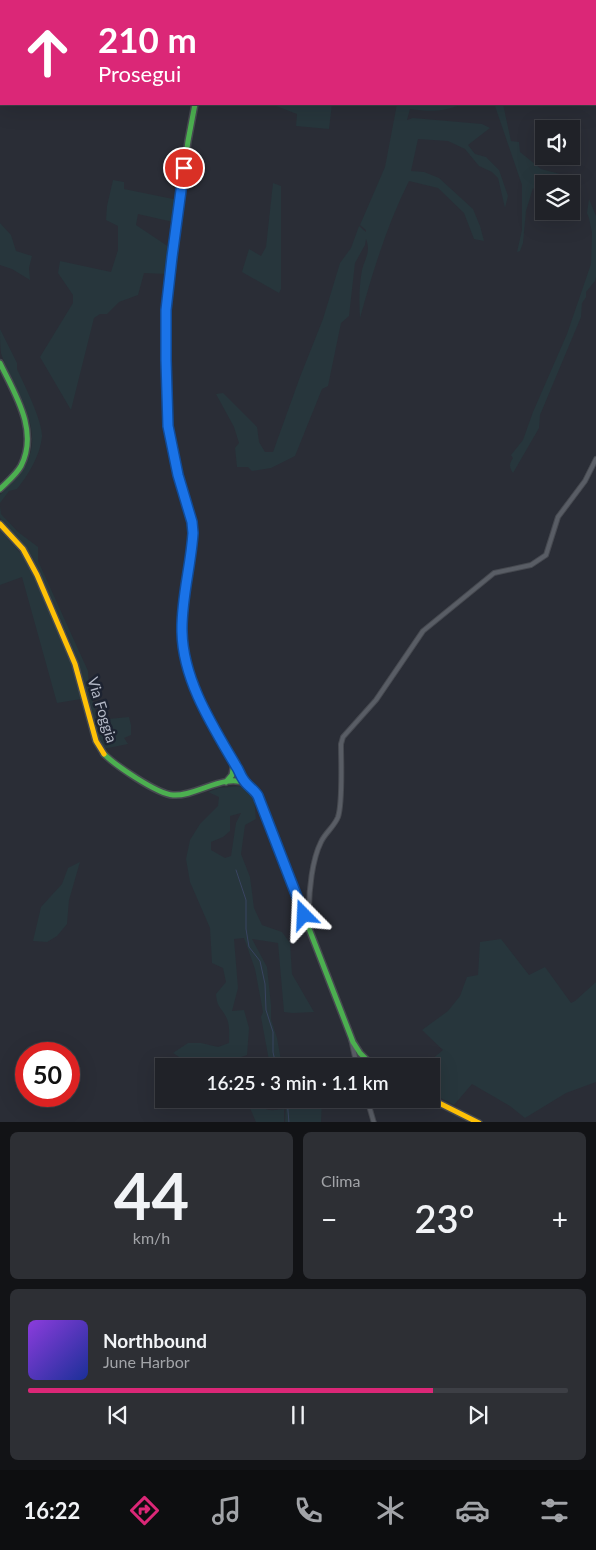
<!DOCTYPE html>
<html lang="it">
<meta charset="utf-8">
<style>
:root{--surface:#202228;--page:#2d2f34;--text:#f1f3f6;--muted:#a2a4a8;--line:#3d3f45;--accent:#db2777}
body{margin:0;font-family:Lato,sans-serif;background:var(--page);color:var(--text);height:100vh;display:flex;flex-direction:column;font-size:19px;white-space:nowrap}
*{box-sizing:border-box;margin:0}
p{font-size:16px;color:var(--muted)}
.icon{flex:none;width:28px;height:28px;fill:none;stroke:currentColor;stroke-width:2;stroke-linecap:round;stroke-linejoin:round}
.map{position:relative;height:1122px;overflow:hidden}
.side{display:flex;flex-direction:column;gap:10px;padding:10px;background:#121316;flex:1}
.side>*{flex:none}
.guide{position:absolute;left:0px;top:0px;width:596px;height:105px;box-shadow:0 5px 20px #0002,0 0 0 1px var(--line);background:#db2777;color:#fff;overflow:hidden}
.controls{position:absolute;left:535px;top:120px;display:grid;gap:10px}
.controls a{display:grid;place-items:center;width:45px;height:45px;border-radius:0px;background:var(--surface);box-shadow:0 5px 20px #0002,0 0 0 1px var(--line);font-size:25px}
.speed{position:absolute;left:15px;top:1042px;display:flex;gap:10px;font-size:25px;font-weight:700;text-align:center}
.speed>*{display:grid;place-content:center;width:65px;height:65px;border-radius:50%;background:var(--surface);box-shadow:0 5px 20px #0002,0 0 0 1px var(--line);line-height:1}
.speed .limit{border:8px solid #d22;background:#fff;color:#111}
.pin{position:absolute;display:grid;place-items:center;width:42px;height:42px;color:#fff;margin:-21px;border:2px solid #fff;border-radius:50%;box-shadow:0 1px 5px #0007}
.me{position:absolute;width:55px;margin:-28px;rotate:339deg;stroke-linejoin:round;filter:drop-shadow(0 0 4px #0008)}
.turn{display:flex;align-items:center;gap:18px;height:105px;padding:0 15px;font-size:22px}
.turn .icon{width:65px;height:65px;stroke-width:2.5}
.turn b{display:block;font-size:35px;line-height:42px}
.big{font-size:38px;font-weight:600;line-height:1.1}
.side .card{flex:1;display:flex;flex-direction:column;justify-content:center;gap:8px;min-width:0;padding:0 18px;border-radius:8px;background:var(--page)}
.side .dial{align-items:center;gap:0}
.dial b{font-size:65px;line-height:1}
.song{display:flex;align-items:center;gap:15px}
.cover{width:60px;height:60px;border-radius:8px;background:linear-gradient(135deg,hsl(270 70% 55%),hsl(230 70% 35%))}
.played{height:5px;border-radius:2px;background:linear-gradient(90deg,var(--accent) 75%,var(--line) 75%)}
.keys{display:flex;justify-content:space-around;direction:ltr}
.heat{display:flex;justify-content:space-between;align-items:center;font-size:28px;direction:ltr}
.side .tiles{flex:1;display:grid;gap:10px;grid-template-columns:1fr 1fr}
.card:last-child{grid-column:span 2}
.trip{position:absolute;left:155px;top:1058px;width:285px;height:50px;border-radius:0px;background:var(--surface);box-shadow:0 5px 20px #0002,0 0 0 1px var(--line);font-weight:600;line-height:50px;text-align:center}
.menu{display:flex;height:80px;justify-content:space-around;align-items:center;background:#0d0e10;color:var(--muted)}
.menu .icon{width:35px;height:35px}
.menu .selected{color:var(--accent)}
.menu b{font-size:22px;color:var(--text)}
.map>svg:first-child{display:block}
</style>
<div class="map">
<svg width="596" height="1123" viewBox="0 0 596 1123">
<rect width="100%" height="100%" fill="#2a2d36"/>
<!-- green -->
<path fill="#27363c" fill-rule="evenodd" d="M274,104h58l-3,25 -33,-3 1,-12 -21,-8z
M397,104h65c-18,8 -32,8 -52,5l-3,11 6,-2 69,6 8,4 -22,17 7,9 11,3 13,13 9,26 -3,12 -7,-30 -6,-6 -13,-6 -14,-17 -17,-8 -30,-2 -7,32 13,1 15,6 34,31 7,17 4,15 -10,-2 -10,-26 -26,-25 -29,-7c-22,44 -36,90 -49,137 -1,-16 -1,-32 2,-48 3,-12 9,-18 4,-31l-1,6 -10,18 -6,53 -8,7 -13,63 -6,3 -27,67 -24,12 -19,3 -4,-4h-11l-2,-19 4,-5 -5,-16 -18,-33 7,-1 34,34 2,15 6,10h8l27,-75 23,-58 17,-56 11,-15 8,-22 7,6v-2l-6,-5 25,-58z
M496,104h7l8,37 8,1 1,10 21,17 19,5 18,11 -7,15v-16h-27v15l-6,-3 -5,-8 -7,23 -3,32 -3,8 -3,1 5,-22v-45l-27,-79z
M113,180l11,2v7l54,11 -5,22 -35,-8 -2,11 33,22 -2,27 -23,-1 -6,22 -19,7 -12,12h-7l-6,4 -23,92 -31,-53 33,-54v-8l-15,-22 2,-12 51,11 7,-22v-24l-12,-6 1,-14z
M273,183l8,3v103l-2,4 -37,-21 7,-23 12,7 5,-9z
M589,199l7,17v61l-1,4 -9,11v5l-4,6 -1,14 -41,98 -1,13 -26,45c-4,-6 -4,-9 0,-15l-2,-3 12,-15 10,-28 34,-78 24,-70 1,-31 -3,-15 -2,-5z
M0,223l11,12 5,16 16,5 -3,12 1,12 -18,-11 -12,-4z
M0,329l17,34v6c7,15 26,53 25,68 -2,19 -14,38 -25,52l-8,2 -9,12v-8c8,-9 19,-18 25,-29 22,-39 -13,-77 -24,-113 -1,-7 -1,-16 -1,-24z
M0,506l1,8 17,18 20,15v14l50,110 1,17 9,32 31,-3 2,8v10l-7,3 4,6 -25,5 -7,-15 -19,-75 -9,-22 -35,-79 -33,-40z
M0,530l22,25 14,26 36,83 9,35 -24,4 -35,-126 -22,8z
M242,786c15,12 12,14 14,33l-11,6 -4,29 9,23 4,31 8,17 20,7 8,11 2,31 22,38 -21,1 -9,-1 -6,-69 -26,-4 15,28 4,38v14l6,19 5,28h-12l-9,-49 2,-5 -8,-43 -11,-31 -10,1 4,49 -6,23 12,-1 5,18 -2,27 -15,5 -18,-2 5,8h-6l-8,-9h-26l-6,-4 15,-10h13l17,4 11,-4c0,-7 1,-17 -2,-24 -5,-12 -10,-10 -11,-25l10,-12 -3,-14 -11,-5 -2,-35 -20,-46 -4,-23 4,-19 10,-16 18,-18 1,-9 -11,-5 11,-4zM241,813l-5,10 -5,33 -6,2 -14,-8v-8l12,-5 7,-6v-15z
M80,862l-11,38 -2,24 -10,12 -10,6 -14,-1 8,-34 21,-23 6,-16z
M501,939l28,36 16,-8 26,36 4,-2 21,-19v100l-30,11 -41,25 -15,-12 -38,-22 -18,21 -23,-12v-27h-7l19,-16 -21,-20 26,-19 12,-15 7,-19 11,-2 2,-33z
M246,1099h9c10,13 14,12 29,10v13h-28z
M284,1099h38l-1,23h-36l1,-16z"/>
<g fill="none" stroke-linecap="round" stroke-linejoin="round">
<!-- stream -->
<path stroke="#394460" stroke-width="1" d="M236,870l10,30v29l3,18 11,14 5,23 1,26 7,22v20l3,14
M287,1099l2,24"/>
<defs>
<path id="street" d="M304,915l5,-5c0,-20 3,-50 12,-68 4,-9 13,-15 17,-25 5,-15 3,-55 3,-73l2,-7 33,-37 47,-69 71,-58 37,-8 15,-10 12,-38 27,-36 11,-22
M351,1039l6,27
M367,1099l7,24"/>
<path id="fast" d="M0,363c15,31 39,68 21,103 -5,9 -14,16 -21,23
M185,653c-8,-39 3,-81 8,-120l-1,-11 -14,-47 -10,-49 -3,-92 7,-77 16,-116 7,-37
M104,754c11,11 53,40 69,41 23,2 52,-23 74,-11 3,2 6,6 9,8l97,250 7,11 13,13
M226,782l6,-7 2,-11"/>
<path id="slow" d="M217,1l1,-1
M0,524l23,25 14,26 38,89 21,77 8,13
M185,653c9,45 38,89 60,130
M431,1099l48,24"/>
</defs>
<!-- street casing -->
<use href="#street" stroke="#464950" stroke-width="6"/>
<!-- fast casing -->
<use href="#fast" stroke="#464950" stroke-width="8"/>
<!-- slow casing -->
<use href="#slow" stroke="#464950" stroke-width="8"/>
<!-- street -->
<use href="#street" stroke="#595d65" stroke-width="4"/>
<!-- fast -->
<use href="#fast" stroke="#4caf50" stroke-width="5"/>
<!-- slow -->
<use href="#slow" stroke="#ffc107" stroke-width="5"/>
</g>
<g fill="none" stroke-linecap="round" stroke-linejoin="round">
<defs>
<path id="route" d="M184,168l-12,89 -6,53v50l2,66 10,49 14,47 1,11c-2,33 -12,66 -11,99 1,48 30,93 54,134 3,4 4,9 7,13 4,7 11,10 15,17l46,119"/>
</defs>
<!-- route casing -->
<use href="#route" stroke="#114b97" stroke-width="12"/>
<!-- route -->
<use href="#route" stroke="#1a73e8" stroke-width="9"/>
</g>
<g text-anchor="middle" stroke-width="5" stroke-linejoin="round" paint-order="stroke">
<!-- street labels -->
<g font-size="15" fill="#b4b9c7" stroke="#1d2331">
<text transform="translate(102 710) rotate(73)" y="5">Via Foggia</text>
</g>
</g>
</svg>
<div class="controls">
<a><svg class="icon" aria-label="sound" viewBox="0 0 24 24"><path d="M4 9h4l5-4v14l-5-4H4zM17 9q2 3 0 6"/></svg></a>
<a><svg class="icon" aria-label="layers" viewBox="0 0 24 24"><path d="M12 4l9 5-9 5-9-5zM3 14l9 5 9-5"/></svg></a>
</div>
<div class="speed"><div class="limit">50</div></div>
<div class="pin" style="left:184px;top:168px;background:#d93025"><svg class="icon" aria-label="arrive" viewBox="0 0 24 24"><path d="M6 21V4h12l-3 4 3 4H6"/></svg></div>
<svg class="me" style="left:304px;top:915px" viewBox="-20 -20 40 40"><path d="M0-17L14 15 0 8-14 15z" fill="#1a73e8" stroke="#fff" stroke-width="4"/></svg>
<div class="trip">16:25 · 3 min · 1.1 km</div>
<div class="guide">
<div class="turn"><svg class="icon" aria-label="ahead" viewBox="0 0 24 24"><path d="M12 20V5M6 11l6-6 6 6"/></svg><div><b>210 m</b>Prosegui</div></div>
</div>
</div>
<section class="side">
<div class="tiles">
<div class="card dial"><b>44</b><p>km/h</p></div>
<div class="card"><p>Clima</p>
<div class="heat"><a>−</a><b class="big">23°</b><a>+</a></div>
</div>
<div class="card">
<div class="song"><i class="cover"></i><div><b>Northbound</b><p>June Harbor</p></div></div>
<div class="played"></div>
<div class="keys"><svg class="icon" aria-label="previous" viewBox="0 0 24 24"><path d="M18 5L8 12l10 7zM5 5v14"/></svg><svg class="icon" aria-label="pause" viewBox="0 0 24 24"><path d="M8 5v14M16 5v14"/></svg><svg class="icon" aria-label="next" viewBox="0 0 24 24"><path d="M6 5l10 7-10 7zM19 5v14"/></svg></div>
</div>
</div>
</section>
<nav class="menu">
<b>16:22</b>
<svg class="icon selected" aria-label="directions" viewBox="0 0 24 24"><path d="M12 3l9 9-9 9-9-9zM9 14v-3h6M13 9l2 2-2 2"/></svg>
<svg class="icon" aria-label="music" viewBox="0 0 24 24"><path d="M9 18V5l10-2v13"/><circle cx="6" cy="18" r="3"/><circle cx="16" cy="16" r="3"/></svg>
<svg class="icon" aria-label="phone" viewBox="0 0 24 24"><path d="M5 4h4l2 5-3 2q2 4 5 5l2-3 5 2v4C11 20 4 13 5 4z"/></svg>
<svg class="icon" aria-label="climate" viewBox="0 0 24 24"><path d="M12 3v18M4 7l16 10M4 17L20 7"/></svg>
<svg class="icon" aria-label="car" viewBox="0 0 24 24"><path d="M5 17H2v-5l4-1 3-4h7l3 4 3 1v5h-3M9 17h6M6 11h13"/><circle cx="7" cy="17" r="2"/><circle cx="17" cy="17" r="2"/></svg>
<svg class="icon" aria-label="filters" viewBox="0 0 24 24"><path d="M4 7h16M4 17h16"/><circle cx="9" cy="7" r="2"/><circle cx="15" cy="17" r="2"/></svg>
</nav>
